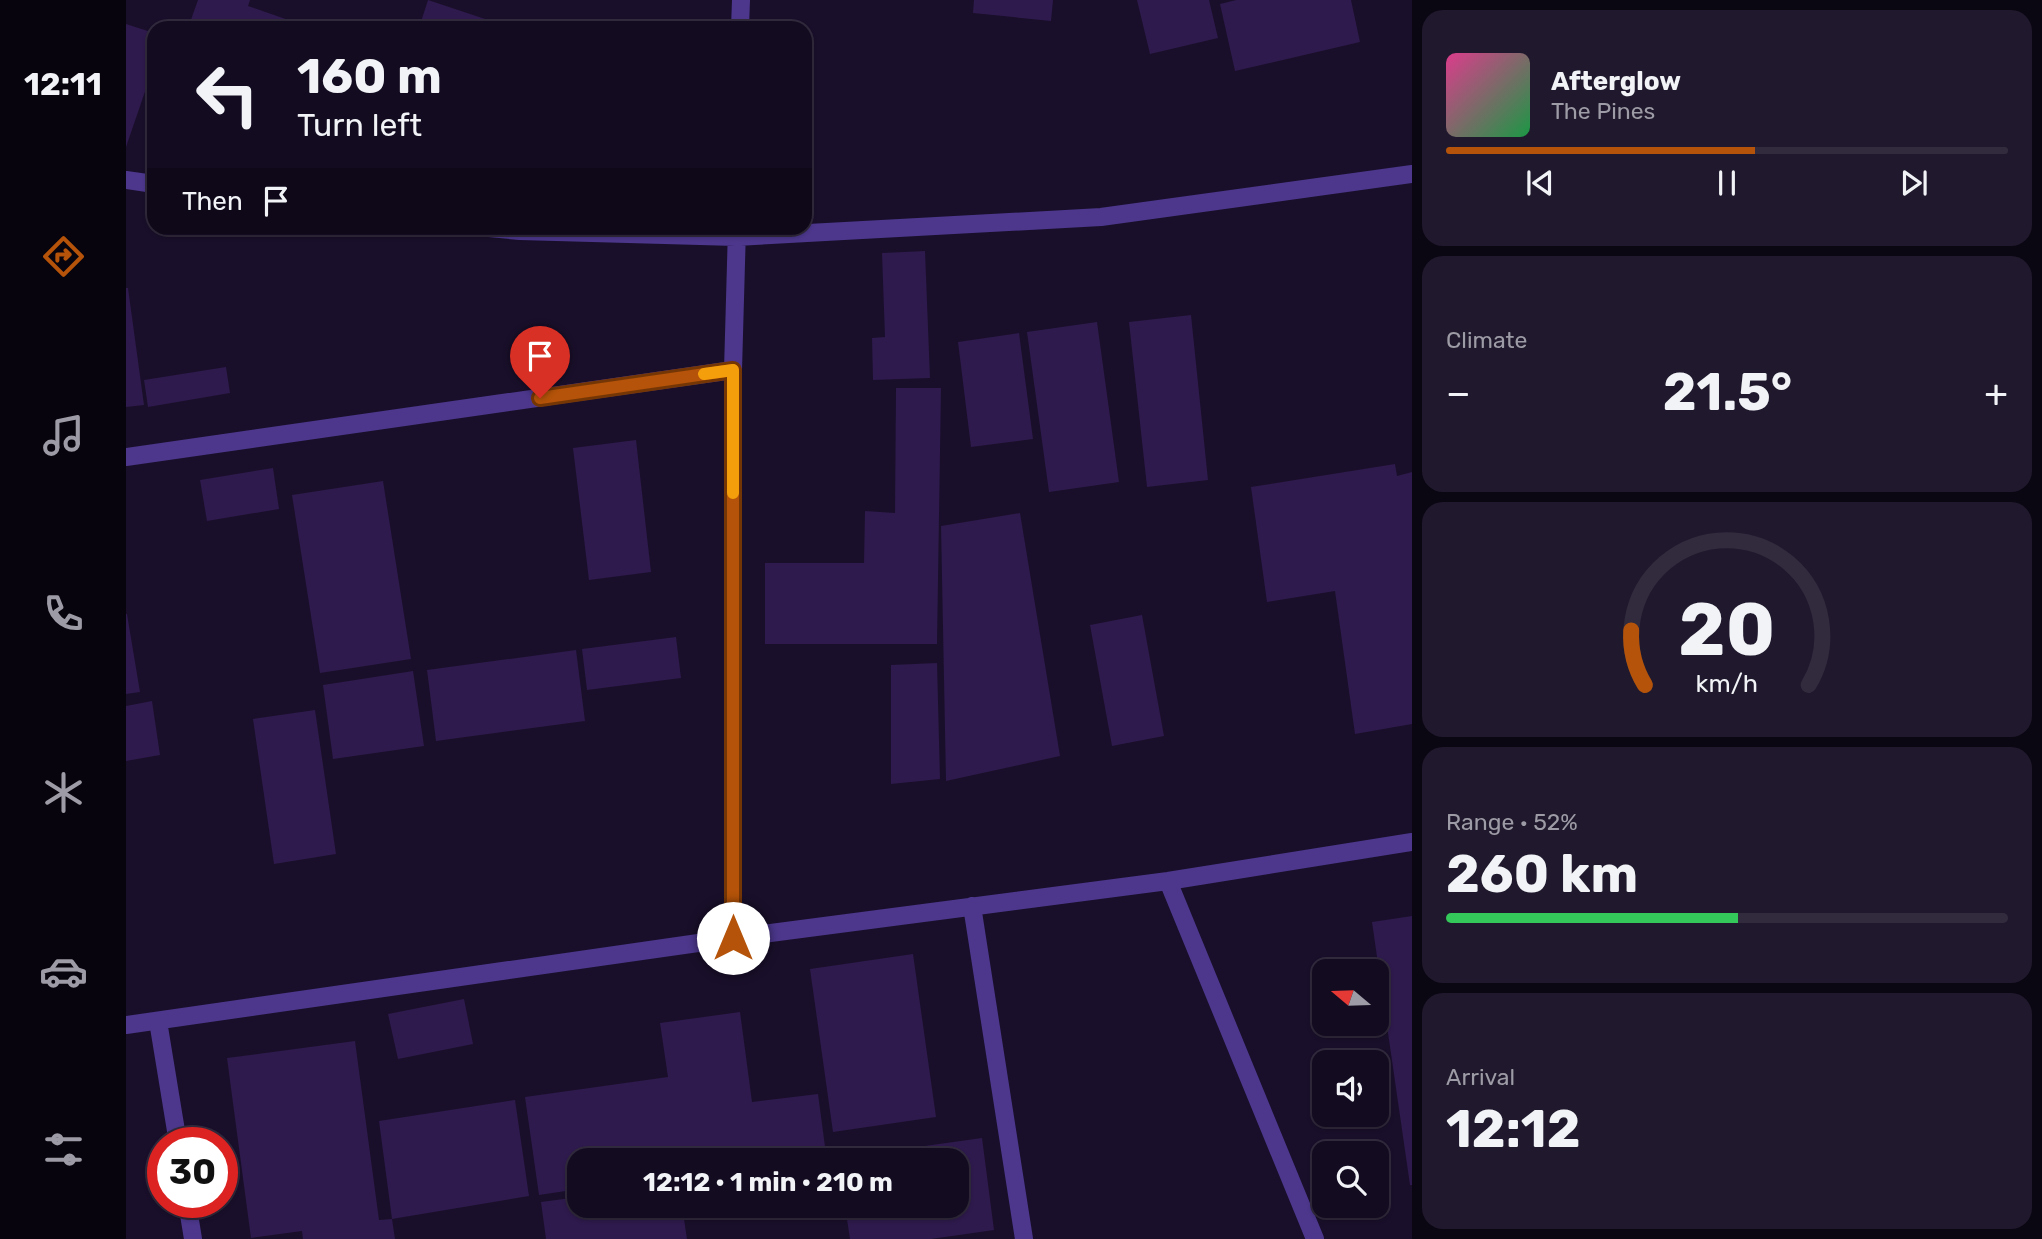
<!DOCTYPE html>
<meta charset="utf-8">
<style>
:root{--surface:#130b20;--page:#20192d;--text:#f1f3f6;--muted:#9d9ba5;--line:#322b3e;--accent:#b45309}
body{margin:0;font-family:Rubik,sans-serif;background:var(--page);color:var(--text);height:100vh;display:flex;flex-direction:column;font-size:26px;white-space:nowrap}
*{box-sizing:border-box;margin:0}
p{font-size:23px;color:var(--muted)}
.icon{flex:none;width:38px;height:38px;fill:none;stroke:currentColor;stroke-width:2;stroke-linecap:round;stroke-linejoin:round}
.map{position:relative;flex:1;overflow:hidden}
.panel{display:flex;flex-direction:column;gap:10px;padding:10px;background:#0a0612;width:630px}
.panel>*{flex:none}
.top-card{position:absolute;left:21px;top:21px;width:665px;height:214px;border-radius:21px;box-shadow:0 2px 5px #0004,0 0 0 2px var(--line);background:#130b20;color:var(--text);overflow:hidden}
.needle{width:46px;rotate:289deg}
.controls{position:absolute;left:1186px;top:959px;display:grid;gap:14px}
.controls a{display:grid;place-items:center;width:77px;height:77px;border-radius:14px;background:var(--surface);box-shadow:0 2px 5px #0004,0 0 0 2px var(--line);font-size:35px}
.speed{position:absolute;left:21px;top:1127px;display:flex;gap:14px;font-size:35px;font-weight:700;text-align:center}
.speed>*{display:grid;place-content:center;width:91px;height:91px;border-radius:50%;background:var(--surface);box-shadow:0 2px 5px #0004,0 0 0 2px var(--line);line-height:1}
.speed .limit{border:10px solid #d22;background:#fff;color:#111}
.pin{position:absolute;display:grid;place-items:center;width:60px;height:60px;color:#fff;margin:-72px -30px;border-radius:50% 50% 50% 0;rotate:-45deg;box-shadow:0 0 7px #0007}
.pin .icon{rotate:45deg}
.me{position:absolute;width:77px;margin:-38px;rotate:0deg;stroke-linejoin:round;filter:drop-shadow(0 0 5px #0008)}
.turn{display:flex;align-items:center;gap:24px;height:147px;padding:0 35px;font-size:32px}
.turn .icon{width:91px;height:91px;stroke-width:2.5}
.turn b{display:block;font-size:49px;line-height:60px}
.then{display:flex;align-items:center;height:66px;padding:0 35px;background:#0003;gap:14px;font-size:26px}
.big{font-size:52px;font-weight:700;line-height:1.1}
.panel .tile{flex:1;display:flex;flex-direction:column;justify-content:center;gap:10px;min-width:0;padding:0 24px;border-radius:21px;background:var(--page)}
.panel .dial{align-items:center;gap:0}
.dial svg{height:182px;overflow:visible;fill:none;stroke:var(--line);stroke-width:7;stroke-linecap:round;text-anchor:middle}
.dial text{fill:var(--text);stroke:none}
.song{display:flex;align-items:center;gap:21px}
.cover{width:84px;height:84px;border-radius:10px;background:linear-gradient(135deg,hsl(330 70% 55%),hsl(140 70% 35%))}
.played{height:7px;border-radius:4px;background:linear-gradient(90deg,var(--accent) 55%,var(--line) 55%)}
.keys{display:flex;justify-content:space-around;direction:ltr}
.heat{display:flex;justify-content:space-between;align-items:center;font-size:38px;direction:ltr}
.charge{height:10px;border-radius:5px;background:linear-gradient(90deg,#34c759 52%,var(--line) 0)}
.trip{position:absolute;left:441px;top:1148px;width:402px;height:70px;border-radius:21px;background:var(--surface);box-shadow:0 2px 5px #0004,0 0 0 2px var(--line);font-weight:700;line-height:70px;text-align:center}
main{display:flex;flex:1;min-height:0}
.menu{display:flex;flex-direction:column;width:126px;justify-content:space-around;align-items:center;background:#08040d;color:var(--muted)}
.menu .icon{width:49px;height:49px}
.menu .selected{color:var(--accent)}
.menu b{font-size:32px;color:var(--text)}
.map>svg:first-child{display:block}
</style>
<main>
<nav class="menu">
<b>12:11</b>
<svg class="icon selected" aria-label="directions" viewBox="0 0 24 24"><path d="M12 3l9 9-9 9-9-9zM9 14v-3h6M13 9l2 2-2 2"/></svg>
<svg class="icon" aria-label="music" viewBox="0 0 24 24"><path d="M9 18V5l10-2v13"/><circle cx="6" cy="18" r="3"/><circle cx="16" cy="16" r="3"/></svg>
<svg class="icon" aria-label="phone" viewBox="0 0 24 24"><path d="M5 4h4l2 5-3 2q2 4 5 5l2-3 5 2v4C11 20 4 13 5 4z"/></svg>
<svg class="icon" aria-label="climate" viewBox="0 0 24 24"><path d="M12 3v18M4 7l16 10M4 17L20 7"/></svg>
<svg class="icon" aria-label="car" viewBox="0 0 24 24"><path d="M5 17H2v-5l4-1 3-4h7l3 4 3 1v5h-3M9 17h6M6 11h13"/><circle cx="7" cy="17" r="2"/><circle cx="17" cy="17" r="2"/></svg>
<svg class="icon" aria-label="filters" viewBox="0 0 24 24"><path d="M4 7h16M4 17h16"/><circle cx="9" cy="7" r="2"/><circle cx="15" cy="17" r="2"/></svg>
</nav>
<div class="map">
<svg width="1286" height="1239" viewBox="0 0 1286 1239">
<rect width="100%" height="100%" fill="#190f2a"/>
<!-- building -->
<path fill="#2e1a4c" d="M72,0h52l-2,6 49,17 -1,5h-108z
M302,0l63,21 -3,7h-69z
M848,0h79l-2,21 -78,-8z
M1011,0h72l9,38 -68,16z
M1110,0h115l9,42 -125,29 -15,-67z
M0,24l28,9v45l-4,-1 -24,70z
M799,251l5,127 -57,2 -1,-42 13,-1 -3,-84z
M0,288h2l16,117 -18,2z
M1065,315l17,165 -61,7 -18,-165z
M971,322l22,160 -70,10 -22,-160z
M893,333l14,106 -62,8 -13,-105z
M100,367l4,26 -82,14 -4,-27z
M770,388h45l-4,256h-172v-81h99l1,-52 30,2z
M510,440l15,132 -62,8 -16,-132z
M1269,464l2,12 15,-4v252l-57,10 -20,-143 -68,11 -16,-115z
M147,468l6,41 -72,12 -7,-41z
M257,481l28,178 -91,14 -28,-178z
M894,513l40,243 -114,25 -5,-255z
M0,614h1l13,78 -14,2z
M1016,615l22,121 -52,10 -22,-121z
M550,637l5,41 -94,12 -5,-41z
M450,650l9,71 -149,20 -9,-71z
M811,663l3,116 -49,5v-119z
M287,671l11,75 -91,13 -10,-74z
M26,701l8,54 -34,6v-55z
M189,710l21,144 -62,10 -21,-145z
M1286,916v269h-2l-38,-263z
M787,954l23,163 -103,15 -23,-163z
M338,999l9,45 -75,15 -10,-45z
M614,1012l12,90 66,-8 8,60 -46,6h-201v29l-40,6 -14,-98 143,-20 -8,-54z
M229,1041l24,179 13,-1 3,20h-92l-1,-8 -51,7 -24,-180z
M389,1100l14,96 -137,23 -13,-98z
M856,1138l12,92 -63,9h-81l-5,-33h112v-46h-118v-2z
M453,1197v9h103l5,33h-141l-5,-37z"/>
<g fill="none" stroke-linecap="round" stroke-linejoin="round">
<!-- street -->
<path stroke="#4c378c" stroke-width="18" d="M614,28l1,-28
M0,180l28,4
M363,228l31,3 216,6 365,-20 311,-43
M0,457l607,-87
M1042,881l147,358
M846,906l52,333
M607,938v-568l4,-142
M32,1021l20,122
M0,1025l607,-87 435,-57 244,-39
M61,1202l6,37"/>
</g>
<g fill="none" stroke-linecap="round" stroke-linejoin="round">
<defs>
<path id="route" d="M414,398l193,-28v568"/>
</defs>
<!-- route casing -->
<use href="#route" stroke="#753606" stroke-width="18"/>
<!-- route -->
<use href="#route" stroke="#b45309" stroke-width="12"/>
<!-- slow -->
<path stroke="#f59e0b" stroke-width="12" d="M578,374l29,-4v123"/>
</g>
</svg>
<div class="controls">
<a><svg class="needle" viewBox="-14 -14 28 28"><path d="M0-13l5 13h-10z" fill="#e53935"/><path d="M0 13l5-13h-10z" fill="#9d9ba5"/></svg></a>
<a><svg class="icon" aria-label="sound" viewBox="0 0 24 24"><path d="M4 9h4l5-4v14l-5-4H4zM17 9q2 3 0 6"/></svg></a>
<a><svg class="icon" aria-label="search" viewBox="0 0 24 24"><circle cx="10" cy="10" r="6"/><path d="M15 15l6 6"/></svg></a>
</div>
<div class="speed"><div class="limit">30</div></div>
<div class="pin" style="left:414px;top:398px;background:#d93025"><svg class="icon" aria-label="arrive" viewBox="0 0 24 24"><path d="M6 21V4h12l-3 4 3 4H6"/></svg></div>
<svg class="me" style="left:607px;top:938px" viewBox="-20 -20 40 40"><circle r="19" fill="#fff"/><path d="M0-13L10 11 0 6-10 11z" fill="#b45309"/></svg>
<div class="trip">12:12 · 1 min · 210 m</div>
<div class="top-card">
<div class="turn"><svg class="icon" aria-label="left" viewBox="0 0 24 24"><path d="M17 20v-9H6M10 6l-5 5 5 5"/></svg><div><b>160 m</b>Turn left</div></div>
<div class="then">Then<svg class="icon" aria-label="arrive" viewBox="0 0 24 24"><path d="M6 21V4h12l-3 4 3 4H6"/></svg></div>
</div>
</div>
<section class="panel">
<div class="tile">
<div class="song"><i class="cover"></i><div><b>Afterglow</b><p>The Pines</p></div></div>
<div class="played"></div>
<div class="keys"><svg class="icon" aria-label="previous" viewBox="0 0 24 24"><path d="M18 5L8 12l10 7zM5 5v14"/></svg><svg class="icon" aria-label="pause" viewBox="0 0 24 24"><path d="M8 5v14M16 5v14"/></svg><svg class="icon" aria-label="next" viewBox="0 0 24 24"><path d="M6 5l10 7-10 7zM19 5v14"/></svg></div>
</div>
<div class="tile"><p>Climate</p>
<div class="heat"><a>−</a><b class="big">21.5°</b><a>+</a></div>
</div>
<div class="tile dial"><svg viewBox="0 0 100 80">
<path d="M14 69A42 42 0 1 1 86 69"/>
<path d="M14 69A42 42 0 0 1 8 45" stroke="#b45309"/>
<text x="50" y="56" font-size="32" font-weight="700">20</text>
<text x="50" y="72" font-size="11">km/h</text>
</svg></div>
<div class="tile"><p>Range · 52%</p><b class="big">260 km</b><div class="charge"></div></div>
<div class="tile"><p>Arrival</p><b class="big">12:12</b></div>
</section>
</main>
